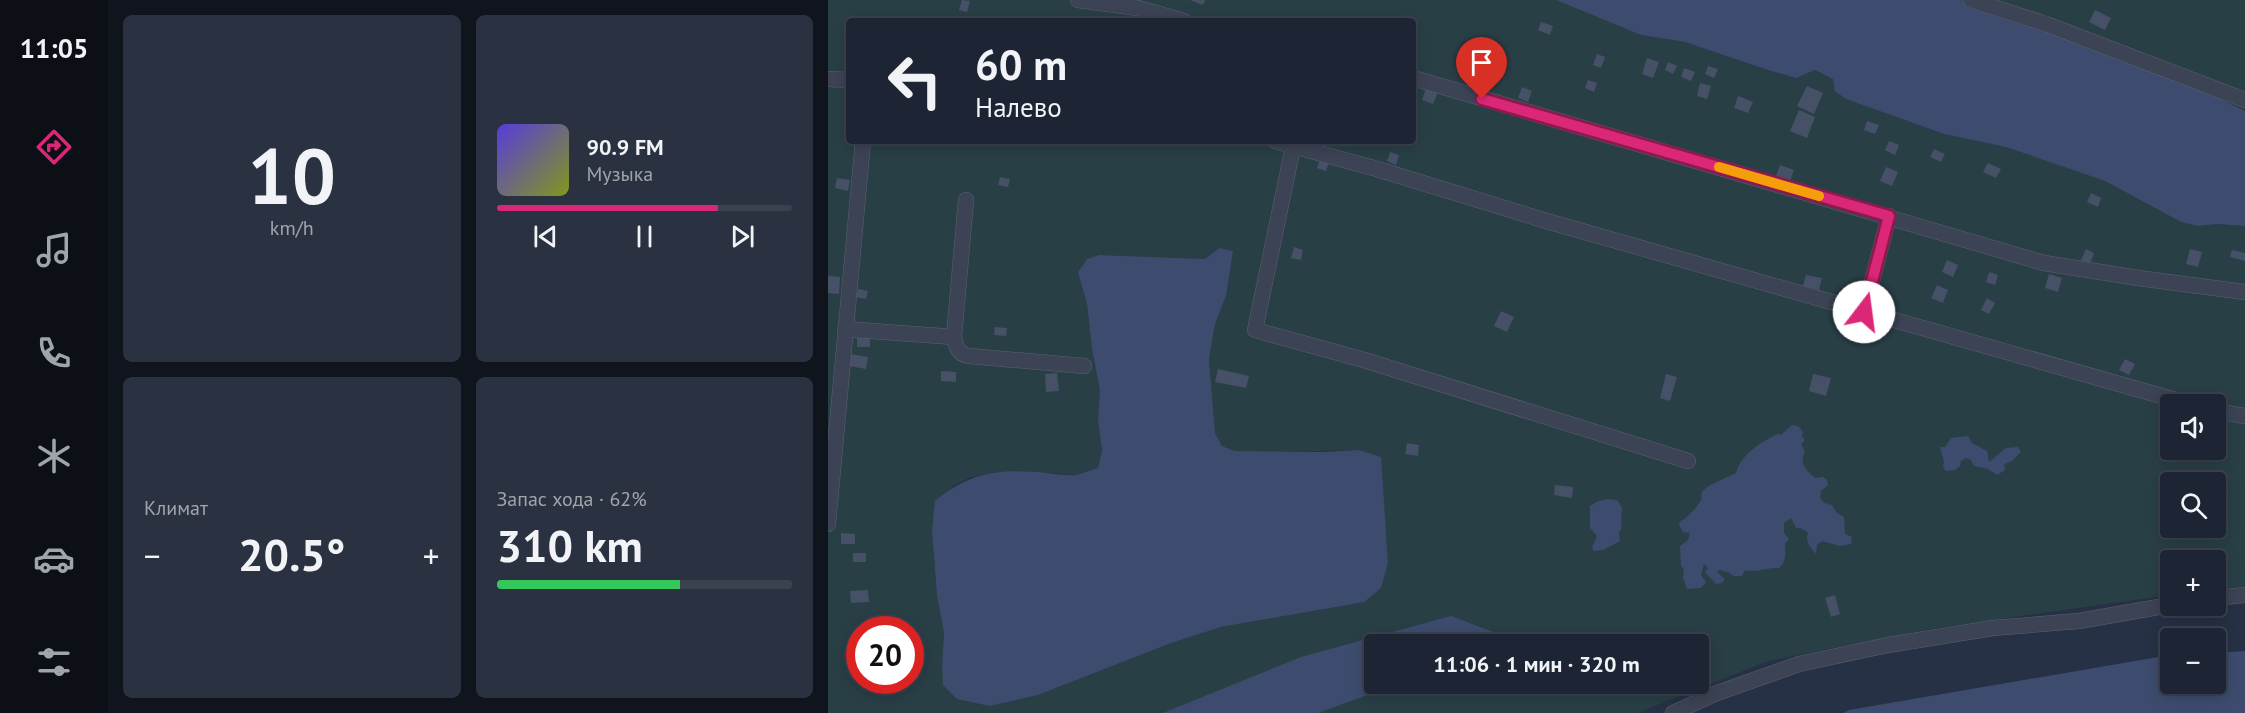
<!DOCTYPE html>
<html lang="ru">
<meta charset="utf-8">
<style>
:root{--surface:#1d2534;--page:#2a3140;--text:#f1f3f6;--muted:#a0a5ac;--line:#3b424f;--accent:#db2777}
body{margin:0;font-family:"PT Sans",sans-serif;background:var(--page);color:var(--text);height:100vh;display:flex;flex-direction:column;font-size:22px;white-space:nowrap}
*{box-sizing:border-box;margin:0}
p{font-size:20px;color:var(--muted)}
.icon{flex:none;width:33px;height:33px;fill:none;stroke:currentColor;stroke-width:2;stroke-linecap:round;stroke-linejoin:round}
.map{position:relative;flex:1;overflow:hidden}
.panel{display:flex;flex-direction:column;gap:15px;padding:15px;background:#10141d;width:720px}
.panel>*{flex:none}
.top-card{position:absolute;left:18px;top:18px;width:570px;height:126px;border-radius:6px;box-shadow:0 3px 15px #0003,0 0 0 2px var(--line);background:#1d2534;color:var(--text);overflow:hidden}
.controls{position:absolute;left:1332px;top:394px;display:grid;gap:12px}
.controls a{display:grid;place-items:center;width:66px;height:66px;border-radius:6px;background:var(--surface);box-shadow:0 3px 15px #0003,0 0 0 2px var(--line);font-size:30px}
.speed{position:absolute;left:18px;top:616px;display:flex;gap:12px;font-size:30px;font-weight:700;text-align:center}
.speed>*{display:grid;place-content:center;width:78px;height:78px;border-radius:50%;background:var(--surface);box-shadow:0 3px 15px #0003,0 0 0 2px var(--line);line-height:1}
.speed .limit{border:9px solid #d22;background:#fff;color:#111}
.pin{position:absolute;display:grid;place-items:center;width:51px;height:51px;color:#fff;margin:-62px -26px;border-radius:50% 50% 50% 0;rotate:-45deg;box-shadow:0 0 6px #0007}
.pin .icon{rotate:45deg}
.me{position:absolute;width:66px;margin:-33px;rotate:15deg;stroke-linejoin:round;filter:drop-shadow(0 0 4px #0008)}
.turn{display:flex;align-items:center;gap:21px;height:126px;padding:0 30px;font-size:27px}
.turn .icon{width:78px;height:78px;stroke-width:2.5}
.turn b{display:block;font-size:42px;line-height:51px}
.big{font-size:45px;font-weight:600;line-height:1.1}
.panel .widget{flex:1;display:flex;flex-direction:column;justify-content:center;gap:9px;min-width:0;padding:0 21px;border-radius:9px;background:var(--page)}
.panel .dial{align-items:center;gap:0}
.dial b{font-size:78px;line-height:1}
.song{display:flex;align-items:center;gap:18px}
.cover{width:72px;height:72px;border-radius:9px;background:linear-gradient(135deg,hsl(250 70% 55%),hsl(70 70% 35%))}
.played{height:6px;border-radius:3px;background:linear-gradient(90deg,var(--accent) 75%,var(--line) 75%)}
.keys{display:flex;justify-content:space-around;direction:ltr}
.heat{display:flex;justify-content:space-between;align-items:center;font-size:33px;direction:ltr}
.charge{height:9px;border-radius:4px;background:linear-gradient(90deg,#34c759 62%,var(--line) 0)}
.panel .tiles{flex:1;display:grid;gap:15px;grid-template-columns:repeat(2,1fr)}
.trip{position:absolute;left:536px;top:634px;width:345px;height:60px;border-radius:6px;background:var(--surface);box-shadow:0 3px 15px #0003,0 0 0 2px var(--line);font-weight:600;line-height:60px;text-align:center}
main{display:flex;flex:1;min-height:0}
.tab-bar{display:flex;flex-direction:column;width:108px;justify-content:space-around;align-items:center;background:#0c0f15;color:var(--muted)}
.tab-bar .icon{width:42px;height:42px}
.tab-bar .on{color:var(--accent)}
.tab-bar b{font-size:27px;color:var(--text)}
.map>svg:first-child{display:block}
</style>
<main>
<nav class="tab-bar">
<b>11:05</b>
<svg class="icon on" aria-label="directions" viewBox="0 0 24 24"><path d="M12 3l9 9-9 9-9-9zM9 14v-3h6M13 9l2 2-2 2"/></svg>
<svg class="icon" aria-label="music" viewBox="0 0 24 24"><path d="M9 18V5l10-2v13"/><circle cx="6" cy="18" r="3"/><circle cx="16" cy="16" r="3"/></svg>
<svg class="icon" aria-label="phone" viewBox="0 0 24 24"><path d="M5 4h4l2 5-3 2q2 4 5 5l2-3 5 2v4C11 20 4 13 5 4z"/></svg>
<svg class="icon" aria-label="climate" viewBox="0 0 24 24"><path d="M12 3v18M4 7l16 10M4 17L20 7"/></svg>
<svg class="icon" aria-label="car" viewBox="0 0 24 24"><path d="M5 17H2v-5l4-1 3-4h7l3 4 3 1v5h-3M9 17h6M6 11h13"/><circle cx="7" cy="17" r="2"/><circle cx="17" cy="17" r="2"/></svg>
<svg class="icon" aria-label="filters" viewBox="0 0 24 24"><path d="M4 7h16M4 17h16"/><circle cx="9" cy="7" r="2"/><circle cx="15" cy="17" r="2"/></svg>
</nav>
<section class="panel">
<div class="tiles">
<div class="widget dial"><b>10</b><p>km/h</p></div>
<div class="widget">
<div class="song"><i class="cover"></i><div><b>90.9 FM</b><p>Музыка</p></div></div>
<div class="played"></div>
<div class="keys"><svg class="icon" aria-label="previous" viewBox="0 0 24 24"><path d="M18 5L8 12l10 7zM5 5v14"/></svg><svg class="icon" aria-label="pause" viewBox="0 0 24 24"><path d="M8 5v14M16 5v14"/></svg><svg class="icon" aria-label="next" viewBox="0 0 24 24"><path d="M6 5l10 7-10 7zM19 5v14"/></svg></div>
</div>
<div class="widget"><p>Климат</p>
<div class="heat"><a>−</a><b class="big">20.5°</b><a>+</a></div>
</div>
<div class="widget"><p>Запас хода · 62%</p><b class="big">310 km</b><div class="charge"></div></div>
</div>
</section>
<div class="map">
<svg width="1417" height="713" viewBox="0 0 1417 713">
<rect width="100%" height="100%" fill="#273145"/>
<!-- green -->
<path fill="#293f46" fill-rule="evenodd" d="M0,0h728l85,35 44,7 83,28 28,8 19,-8 19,9 12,20 98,35 62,13 99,34 76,41 17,4 19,-2 28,2v361l-29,3v-29h-46v34l-240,34 -162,32 -131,52h-809zM21,21h564v120h-564zM391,248l7,48 -11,28 -6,35 6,74 7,13 13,5 39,1 85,-2 21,7 8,106 -24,39 -143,25 -50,16 -133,52 -48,11 -48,-40 2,-33 -7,-37 -5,-65 19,-44 20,-10 25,-4 30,-2 48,4 24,-7 4,-18 -4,-29 2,-30 -8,-42 -5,-45 -9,-32 9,-13 12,-4 106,4zM1342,405h46v45h-46zM1342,483h46v45h-46zM32,630h50v51h-50zM546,645h324v39h-324z
M1133,0h284v111l-53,-26 -209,-80z"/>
<!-- water -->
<path fill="#3d4c6e" d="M728,0h405l22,5 209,80 53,26v115l-28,-2 -19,2 -17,-4 -76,-41 -99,-34 -62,-13 -98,-35 -11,-8 -2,-12 -18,-9 -19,8 -28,-8 -83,-28 -44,-7z
M391,248l14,3 -7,45 -11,28 -6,35 6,74 7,13 13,5 88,1 36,-2 22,7 7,106 -7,25 -17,14 -143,25 -50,16 -133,52 -48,11 -33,-7 -14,-14 -1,-19 2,-33 -7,-37 -5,-65 3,-30c33,-28 62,-32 104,-29 11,1 25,4 37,3 7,-2 15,-5 22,-7l4,-18 -4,-29 2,-30 -8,-42 -5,-45 -9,-32 9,-13 12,-4 106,4z
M964,425l6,1 5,6 -1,4 3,4 -4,4 4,8c-6,12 1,18 10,26l8,-1 4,3 1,5 -7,6 -1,7 4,5 8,2 5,8 7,4 1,17 7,3 -1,7 -11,2 -18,-5 -5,4 -1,9c-6,-7 -11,-12 -8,-21l-7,-5h-5l-5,-10 -7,5v10l5,6 -4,5c1,8 1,19 -6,24 -12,-1 -24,5 -34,2l-3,6h-9l-3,-3 -10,-3 -3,2 8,7 -3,4 -6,1 -11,-12 3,-4 -4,-4 -3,11 5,7 -5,6 -14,1 -4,-11 1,-8 -3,-5 -1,-19 8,-6 2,-7 -7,-1 -4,-7 1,-3c9,-6 14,-12 20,-20 3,-5 0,-5 2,-10 5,-7 26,-15 34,-19 5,-19 25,-31 42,-39l3,1z
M1140,436l4,7 15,8 2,11 17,-14 12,-1 3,5 -9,9 -8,3 1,6 -8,5 -9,-6 -14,-3 -3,-6 -5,-2 -5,3 -1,5 -5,4 -9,1 -3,-4 1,-5 -4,-15h5l6,-9z
M779,499l10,1 5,7 -1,19 1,2 -3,4 1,9 -17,9 -9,1 -2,-3 5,-12 -7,-8v-22l6,-4z
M623,616l45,17 -7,12h-115v39h23l-79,29h-155l138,-56z
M1417,651v62h-402l6,-3 321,-55v29h46v-31z"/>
<!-- building -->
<path fill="#465067" d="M134,0l8,1 -3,11 -8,-2z
M362,0h15l-2,5z
M1267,10l16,8 -6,12 -16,-8z
M713,22l12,4 -3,9 -12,-5z
M769,54l8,3 -4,11 -8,-3z
M819,58l12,4 -6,16 -11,-4z
M840,62l9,4 -4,8 -8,-4z
M880,66l10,3 -4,9 -9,-4z
M856,68l11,4 -4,9 -10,-4z
M760,80l9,3 -3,9 -9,-4z
M872,83l11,3 -4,13 -10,-3z
M979,86l16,7 -9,21 -17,-8z
M694,87l10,4 -4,11 -10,-4z
M598,88l12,4 -5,12 -11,-4z
M910,96l15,6 -5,11 -14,-5z
M971,110l16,7 -8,21 -17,-7z
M1039,121l12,4 -4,9 -11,-4z
M1061,141l10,4 -4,10 -10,-5z
M1106,149l11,5 -4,8 -11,-5z
M562,152l9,3 -3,10 -9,-4z
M492,159l9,3 -3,9 -9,-3z
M1160,163l13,6 -5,9 -13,-6z
M952,165l14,5 -4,11 -14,-5z
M1058,167l12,5 -6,14 -12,-5z
M172,177l10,2 -2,8 -10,-2z
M9,178l13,2 -2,11 -13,-3z
M1263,193l10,5 -3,9 -11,-5z
M466,247l9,3 -2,10 -10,-2z
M1258,249l8,4 -4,11 -9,-4z
M1362,249l12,3 -4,15 -12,-3z
M1404,250l13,3v8l-15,-4z
M1119,260l11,5 -5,12 -11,-5z
M1161,272l9,3 -3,10 -9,-3z
M1221,274l13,4 -4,14 -13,-4z
M978,275l16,3 -3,12 -16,-4z
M0,276l12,1 -1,17 -11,-1z
M1109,285l11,5 -5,13 -12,-5z
M30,289l10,2 -2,8 -10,-2z
M1159,298l8,5 -6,11 -8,-4z
M673,311l13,6 -7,15 -13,-6z
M167,327l12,1 -1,8 -12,-1z
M29,336h13v11h-13z
M23,354l17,3 -2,12 -17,-3z
M1297,359l10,5 -6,11 -10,-5z
M390,369l31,7 -3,12 -31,-6z
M113,371l15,1v10l-15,-1z
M229,373l2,18 -13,1 -1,-18z
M838,374l11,3 -7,24 -10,-3z
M985,374l18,4 -5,18 -17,-5z
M579,443l12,2 -1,11 -13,-2z
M727,485l18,2 -1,11 -18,-3z
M13,533l14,1v10h-14z
M25,553h13v9h-13z
M40,590l1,12 -18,1 -1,-12z
M1007,595l5,19 -9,3 -6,-19z"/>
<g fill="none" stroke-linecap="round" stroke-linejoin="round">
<defs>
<path id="minor" d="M250,0l60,8 46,13
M1143,0l75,24 199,76
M585,78l631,185 94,15 107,14
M0,79l21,1
M447,141l102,28 173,53 643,183
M465,147l-38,183 109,30 324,101
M138,200l-12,137c2,10 4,17 15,19l115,10
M1036,312l25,-96
M17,329l109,8
M1388,411l29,5
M0,524l35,-383
M1388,598l29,-3
M845,713l44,-20 82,-29 89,-19 105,-17 86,-7 91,-16"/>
</defs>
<!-- minor casing -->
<use href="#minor" stroke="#5a6171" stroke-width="16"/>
<!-- minor -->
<use href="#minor" stroke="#3c4354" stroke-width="15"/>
</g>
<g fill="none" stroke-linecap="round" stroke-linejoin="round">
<defs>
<path id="route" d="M654,99l407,117 -25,96"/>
</defs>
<!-- route casing -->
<use href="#route" stroke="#8e194d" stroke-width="15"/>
<!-- route -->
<use href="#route" stroke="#db2777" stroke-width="10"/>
<!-- slow -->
<path stroke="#f59e0b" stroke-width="10" d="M891,167l100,29"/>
</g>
</svg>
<div class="controls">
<a><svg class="icon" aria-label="sound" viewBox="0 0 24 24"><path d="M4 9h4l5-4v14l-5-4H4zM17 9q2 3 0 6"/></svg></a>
<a><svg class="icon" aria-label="search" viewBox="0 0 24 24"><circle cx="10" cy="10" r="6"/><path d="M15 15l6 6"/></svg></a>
<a>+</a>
<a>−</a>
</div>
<div class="speed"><div class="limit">20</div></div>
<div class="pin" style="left:654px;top:99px;background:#d93025"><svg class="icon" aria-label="arrive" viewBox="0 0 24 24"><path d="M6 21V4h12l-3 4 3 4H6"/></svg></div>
<svg class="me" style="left:1036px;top:312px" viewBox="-20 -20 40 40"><circle r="19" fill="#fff"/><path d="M0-13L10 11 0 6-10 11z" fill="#db2777"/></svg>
<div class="trip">11:06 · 1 мин · 320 m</div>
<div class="top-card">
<div class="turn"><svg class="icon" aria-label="left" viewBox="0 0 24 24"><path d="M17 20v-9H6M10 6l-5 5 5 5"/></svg><div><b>60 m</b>Налево</div></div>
</div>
</div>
</main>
